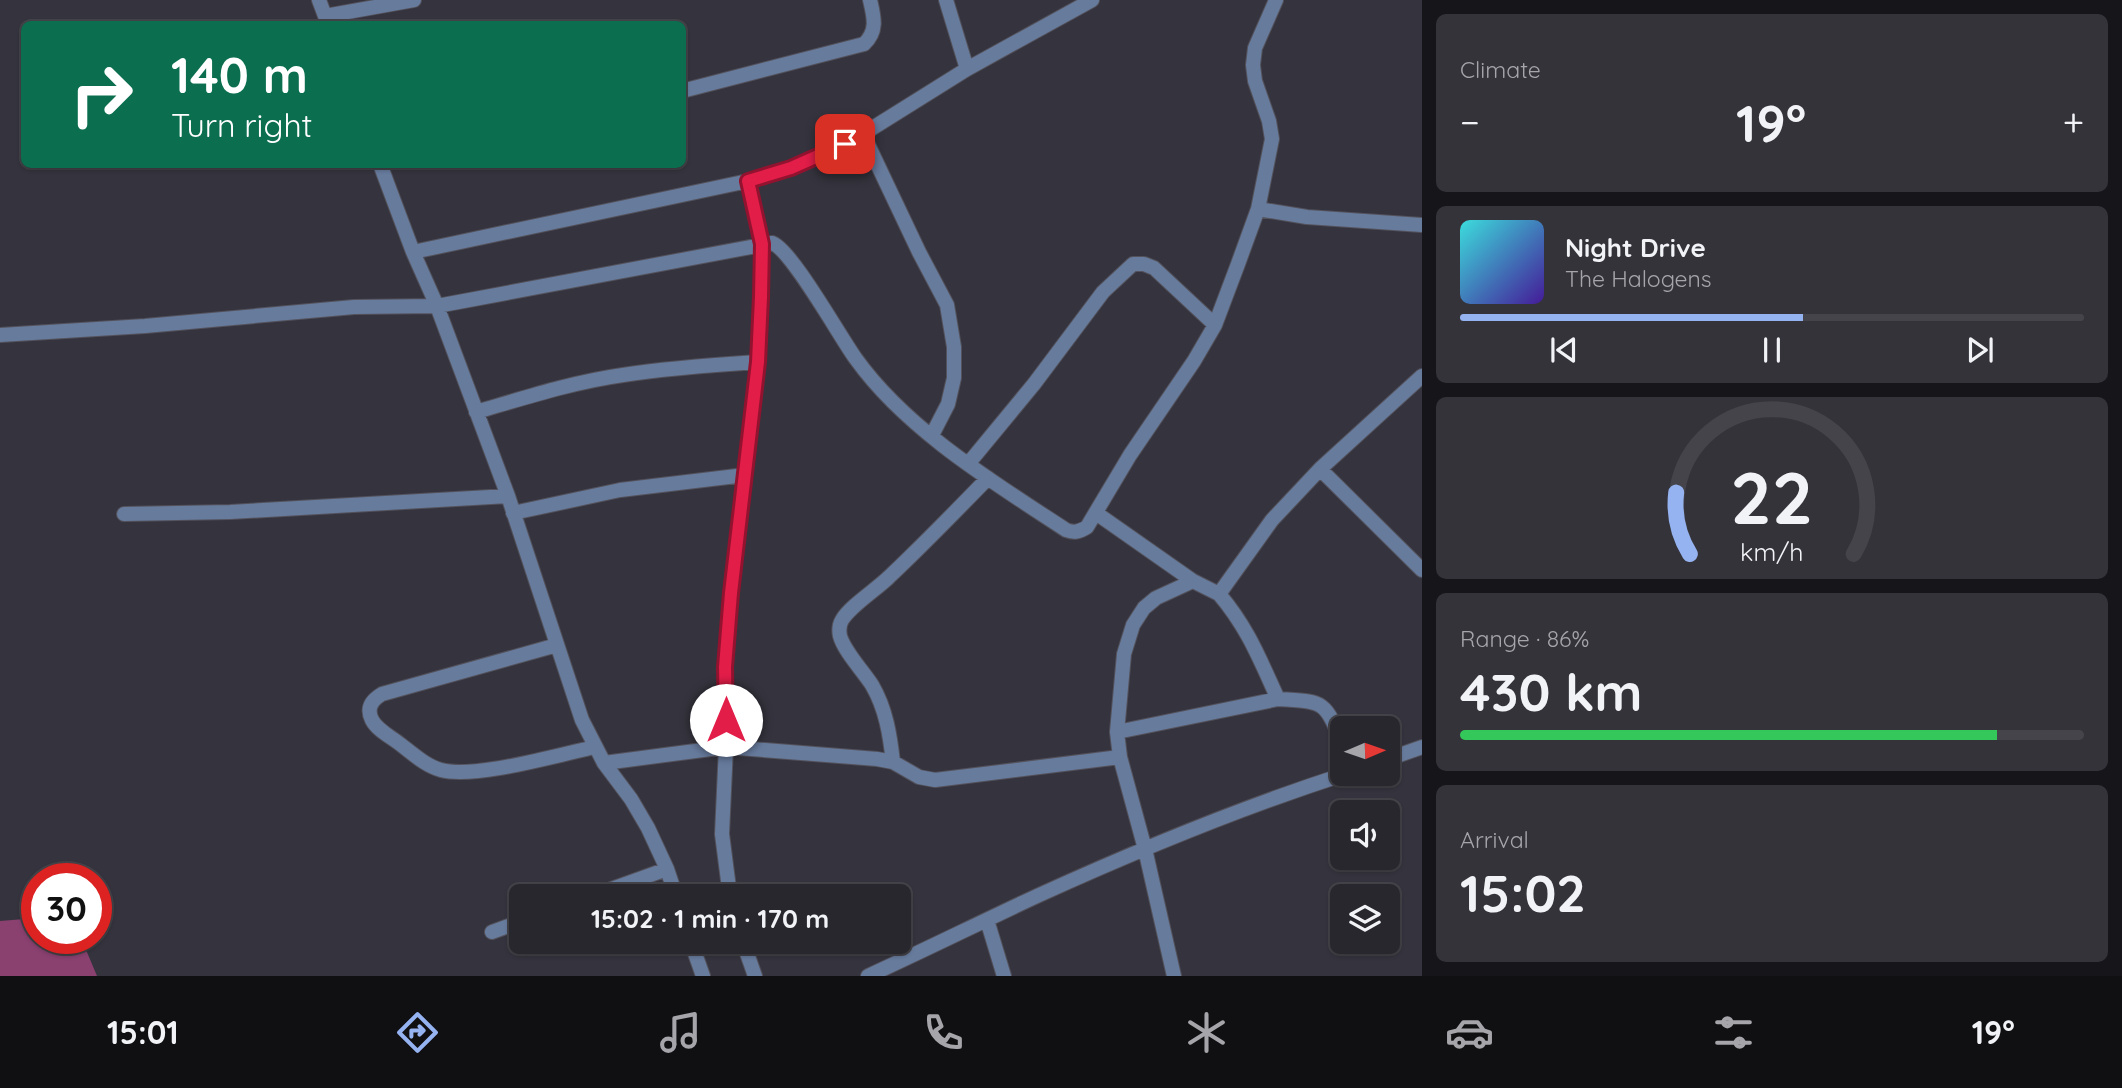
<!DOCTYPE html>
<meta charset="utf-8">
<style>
:root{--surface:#28272e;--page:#34333a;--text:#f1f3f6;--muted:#a5a5aa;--line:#44444a;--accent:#95b2f1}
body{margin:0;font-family:Quicksand,sans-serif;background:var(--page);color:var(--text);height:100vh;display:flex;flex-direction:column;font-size:26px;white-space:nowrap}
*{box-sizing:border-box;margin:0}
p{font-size:23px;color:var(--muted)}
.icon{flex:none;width:38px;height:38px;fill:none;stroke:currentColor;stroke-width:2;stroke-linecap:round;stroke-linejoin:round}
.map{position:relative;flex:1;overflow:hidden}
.panel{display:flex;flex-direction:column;gap:14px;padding:14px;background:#161519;width:700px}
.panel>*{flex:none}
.banner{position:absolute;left:21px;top:21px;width:665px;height:147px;border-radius:10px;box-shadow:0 2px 5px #0004,0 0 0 2px var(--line);background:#0b6e4f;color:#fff;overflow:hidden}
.needle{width:46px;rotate:88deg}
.tools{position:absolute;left:1330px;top:716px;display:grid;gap:14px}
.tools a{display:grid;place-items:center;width:70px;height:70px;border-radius:10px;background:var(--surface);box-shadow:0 2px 5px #0004,0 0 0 2px var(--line);font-size:35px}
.speed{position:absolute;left:21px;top:863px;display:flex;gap:14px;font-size:35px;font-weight:700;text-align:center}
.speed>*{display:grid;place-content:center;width:91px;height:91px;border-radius:50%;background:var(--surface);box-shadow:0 2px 5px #0004,0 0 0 2px var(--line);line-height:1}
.speed .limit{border:10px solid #d22;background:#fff;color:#111}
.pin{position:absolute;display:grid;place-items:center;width:60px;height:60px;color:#fff;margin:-30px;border-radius:14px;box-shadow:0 4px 10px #0006}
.me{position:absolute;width:77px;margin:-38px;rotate:0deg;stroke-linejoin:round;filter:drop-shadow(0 0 5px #0008)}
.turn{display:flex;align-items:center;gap:24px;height:147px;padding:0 35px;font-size:32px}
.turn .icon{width:91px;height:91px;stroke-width:2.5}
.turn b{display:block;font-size:49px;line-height:60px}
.big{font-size:52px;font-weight:800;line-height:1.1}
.panel .widget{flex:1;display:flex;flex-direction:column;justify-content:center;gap:10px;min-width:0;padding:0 24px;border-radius:10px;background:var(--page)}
.panel .dial{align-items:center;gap:0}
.dial svg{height:182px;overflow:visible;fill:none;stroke:var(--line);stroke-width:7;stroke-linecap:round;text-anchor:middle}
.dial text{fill:var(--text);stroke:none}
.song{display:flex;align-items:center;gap:21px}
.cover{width:84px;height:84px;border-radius:10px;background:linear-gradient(135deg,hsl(180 70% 55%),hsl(260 70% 35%))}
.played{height:7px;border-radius:4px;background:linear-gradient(90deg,var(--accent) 55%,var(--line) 55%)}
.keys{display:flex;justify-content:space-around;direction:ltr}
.heat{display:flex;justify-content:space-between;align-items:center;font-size:38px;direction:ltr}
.charge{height:10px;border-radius:5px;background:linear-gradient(90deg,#34c759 86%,var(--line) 0)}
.trip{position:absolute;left:509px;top:884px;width:402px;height:70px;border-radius:10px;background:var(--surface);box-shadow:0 2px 5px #0004,0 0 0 2px var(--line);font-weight:800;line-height:70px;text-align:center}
.menu{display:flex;height:112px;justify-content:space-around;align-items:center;background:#101012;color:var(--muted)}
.menu .icon{width:49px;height:49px}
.menu .on{color:var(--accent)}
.menu b{font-size:32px;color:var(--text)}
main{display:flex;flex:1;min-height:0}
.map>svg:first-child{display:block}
</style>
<main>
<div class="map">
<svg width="1422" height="976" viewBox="0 0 1422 976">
<rect width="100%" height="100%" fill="#35343e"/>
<!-- green -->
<path fill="#8a4170" d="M37,918v20h44l16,38h-97v-55z"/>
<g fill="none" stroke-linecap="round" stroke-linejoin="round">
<defs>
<path id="street" d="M319,0l9,24
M946,0l21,69
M325,16l89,-16
M682,91l182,-47c14,-13 10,-27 6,-44
M863,134l56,118 28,53 7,42v31l-6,26 -16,31
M380,164l33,88 24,54 71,190 74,224 22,43 27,36 17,29 19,41 9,27
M1258,209l49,8 115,8
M413,252l335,-71 43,-13 35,-14 37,-20 104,-65 125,-69
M0,335l145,-9 209,-19 83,-1 335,-63c19,6 68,94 84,116 51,71 137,123 210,171 8,3 13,2 21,-3l43,-72 64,-94 21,-36 23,-61 20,-55 14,-70 -3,-18 -14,-40 -2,-16 2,-17 21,-48
M1422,376l-102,93 102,101
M476,412c48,-14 97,-30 147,-37 44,-7 89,-10 135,-13
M968,464l66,-80 69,-92 30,-28h11l10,4 61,57
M513,513l107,-23 125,-15
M1096,513l97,68 26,13 53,-74 48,-51
M124,514l106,-2 278,-16
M1219,594c29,34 41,66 59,105 45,3 46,0 64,43
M557,645l-175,49c-10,6 -16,14 -10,26 5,10 19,17 28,24 13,10 26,22 41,26 35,9 116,-15 154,-23
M1117,732l161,-33
M1388,759l34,-12
M893,762c-3,-27 -7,-53 -21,-77 -9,-14 -28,-34 -32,-49 -1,-5 -1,-11 2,-16 8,-14 35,-31 47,-43 34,-32 66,-65 99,-99
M604,763l122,-16 -1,-80 6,-74 27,-231 3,-65 1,-53 -14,-63
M592,896l75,-27
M730,896l-8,-62 4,-87 151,12 16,3 26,15 16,3 185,-23
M987,920l17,56
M492,932l30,-11
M691,942l12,34
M743,942l12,34
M868,976c57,-26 113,-54 169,-80 101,-46 203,-88 308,-122
M1174,976l-29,-127 -25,-92 -3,-25 7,-78 9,-29 11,-17 12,-10 37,-17"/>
</defs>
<!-- street casing -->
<use href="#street" stroke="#53525c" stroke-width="16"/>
<!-- street -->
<use href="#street" stroke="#677b9d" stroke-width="14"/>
</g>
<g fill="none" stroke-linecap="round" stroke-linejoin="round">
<defs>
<path id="route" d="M726,720l-1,-53 6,-74 27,-231 3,-65 1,-53 -14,-63 43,-13 54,-24"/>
</defs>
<!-- route casing -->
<use href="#route" stroke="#92132f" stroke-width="18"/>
<!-- route -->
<use href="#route" stroke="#e11d48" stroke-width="12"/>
</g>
</svg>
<div class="tools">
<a><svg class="needle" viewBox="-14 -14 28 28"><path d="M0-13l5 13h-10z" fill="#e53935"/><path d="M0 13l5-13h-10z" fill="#a5a5aa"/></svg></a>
<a><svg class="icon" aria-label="sound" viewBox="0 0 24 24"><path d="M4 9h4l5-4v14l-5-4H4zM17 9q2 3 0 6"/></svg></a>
<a><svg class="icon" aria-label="layers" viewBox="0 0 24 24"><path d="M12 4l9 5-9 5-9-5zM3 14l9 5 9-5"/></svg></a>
</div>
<div class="speed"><div class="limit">30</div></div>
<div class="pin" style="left:845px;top:144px;background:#d93025"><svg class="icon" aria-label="arrive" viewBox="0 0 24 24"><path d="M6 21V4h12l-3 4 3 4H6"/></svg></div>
<svg class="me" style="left:726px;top:720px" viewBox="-20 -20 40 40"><circle r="19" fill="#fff"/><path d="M0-13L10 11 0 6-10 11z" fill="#e11d48"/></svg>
<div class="trip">15:02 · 1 min · 170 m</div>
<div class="banner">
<div class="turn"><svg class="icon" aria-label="right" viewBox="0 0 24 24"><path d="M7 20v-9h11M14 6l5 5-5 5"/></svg><div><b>140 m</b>Turn right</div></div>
</div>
</div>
<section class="panel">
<div class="widget"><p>Climate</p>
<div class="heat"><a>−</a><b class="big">19°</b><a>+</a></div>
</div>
<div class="widget">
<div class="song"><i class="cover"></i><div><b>Night Drive</b><p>The Halogens</p></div></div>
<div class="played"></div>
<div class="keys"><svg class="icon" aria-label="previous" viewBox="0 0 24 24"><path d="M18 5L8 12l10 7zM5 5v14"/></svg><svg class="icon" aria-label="pause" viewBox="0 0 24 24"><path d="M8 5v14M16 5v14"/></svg><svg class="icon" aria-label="next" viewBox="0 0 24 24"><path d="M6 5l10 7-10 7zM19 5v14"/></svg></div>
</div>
<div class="widget dial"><svg viewBox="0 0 100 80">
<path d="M14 69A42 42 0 1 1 86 69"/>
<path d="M14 69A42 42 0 0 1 8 42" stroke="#95b2f1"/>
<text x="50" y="56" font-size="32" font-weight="700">22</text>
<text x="50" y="72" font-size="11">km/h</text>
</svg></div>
<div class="widget"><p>Range · 86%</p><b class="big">430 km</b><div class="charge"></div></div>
<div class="widget"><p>Arrival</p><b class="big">15:02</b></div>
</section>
</main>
<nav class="menu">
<b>15:01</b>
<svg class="icon on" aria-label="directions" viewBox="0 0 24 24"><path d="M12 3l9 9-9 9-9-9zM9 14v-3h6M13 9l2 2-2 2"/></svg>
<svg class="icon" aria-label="music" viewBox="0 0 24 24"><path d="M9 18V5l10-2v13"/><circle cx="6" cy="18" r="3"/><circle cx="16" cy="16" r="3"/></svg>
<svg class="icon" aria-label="phone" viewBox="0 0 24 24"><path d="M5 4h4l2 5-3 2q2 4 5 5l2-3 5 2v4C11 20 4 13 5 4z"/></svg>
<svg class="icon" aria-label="climate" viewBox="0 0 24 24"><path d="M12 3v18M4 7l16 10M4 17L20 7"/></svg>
<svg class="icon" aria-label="car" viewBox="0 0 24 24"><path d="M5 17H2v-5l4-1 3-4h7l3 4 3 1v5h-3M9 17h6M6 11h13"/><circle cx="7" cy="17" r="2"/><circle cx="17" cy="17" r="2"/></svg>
<svg class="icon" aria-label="filters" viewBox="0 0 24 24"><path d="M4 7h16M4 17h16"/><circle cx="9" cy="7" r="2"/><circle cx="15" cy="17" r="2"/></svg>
<b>19°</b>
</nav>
